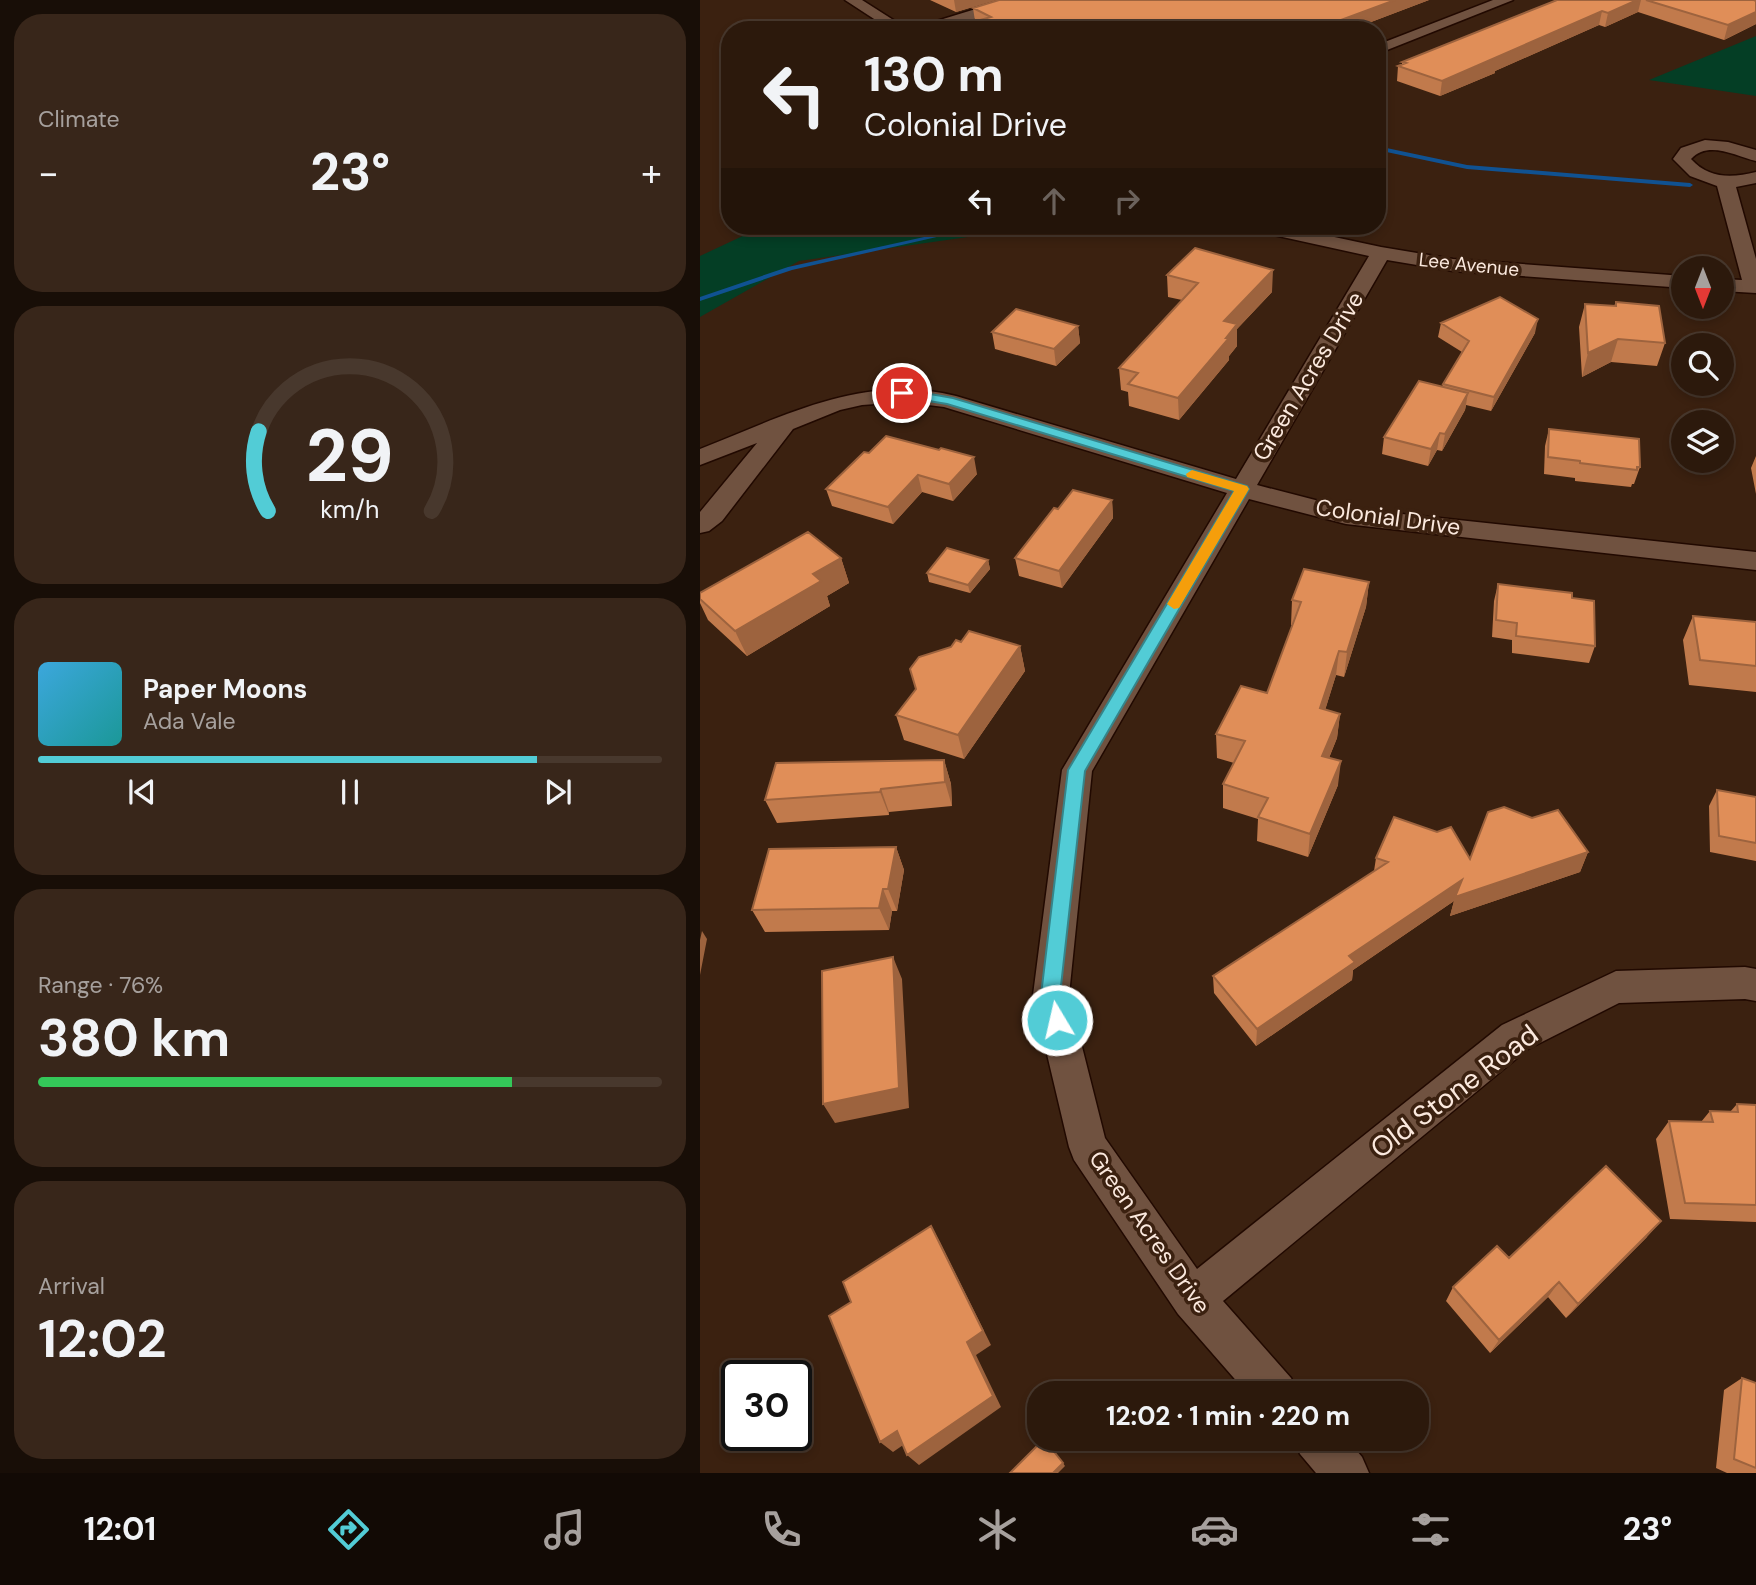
<!DOCTYPE html>
<meta charset="utf-8">
<style>
:root{--surface:#2c190c;--page:#38261a;--text:#f1f3f6;--muted:#a6a09d;--line:#48382d;--accent:#52ccd6}
body{margin:0;font-family:"DM Sans",sans-serif;background:var(--page);color:var(--text);height:100vh;display:flex;flex-direction:column;font-size:26px;white-space:nowrap}
*{box-sizing:border-box;margin:0}
p{font-size:23px;color:var(--muted)}
.icon{flex:none;width:38px;height:38px;fill:none;stroke:currentColor;stroke-width:2;stroke-linecap:round;stroke-linejoin:round}
.map{position:relative;flex:1;overflow:hidden}
.sheet{display:flex;flex-direction:column;gap:14px;padding:14px;background:#180e07;width:700px}
.sheet>*{flex:none}
.banner{position:absolute;left:21px;top:21px;width:665px;height:214px;border-radius:28px;box-shadow:0 4px 10px #0003,0 0 0 2px var(--line);background:#2c190c;color:var(--text);overflow:hidden}
.needle{width:46px;rotate:180deg}
.fabs{position:absolute;left:971px;top:256px;display:grid;gap:14px}
.fabs a{display:grid;place-items:center;width:63px;height:63px;border-radius:50%;background:var(--surface);box-shadow:0 4px 10px #0003,0 0 0 2px var(--line);font-size:35px}
.speed{position:absolute;left:21px;top:1360px;display:flex;gap:14px;font-size:35px;font-weight:700;text-align:center}
.speed>*{display:grid;place-content:center;width:91px;height:91px;border-radius:50%;background:var(--surface);box-shadow:0 4px 10px #0003,0 0 0 2px var(--line);line-height:1}
.speed .limit{border:4px solid #111;border-radius:10px;background:#fff;color:#111}
.pin{position:absolute;display:grid;place-items:center;width:60px;height:60px;color:#fff;margin:-30px;border:4px solid #fff;border-radius:50%;box-shadow:0 2px 7px #0007}
.me{position:absolute;width:77px;margin:-38px;rotate:351deg;stroke-linejoin:round;filter:drop-shadow(0 0 5px #0008)}
.turn{display:flex;align-items:center;gap:24px;height:147px;padding:0 28px;font-size:32px}
.turn .icon{width:91px;height:91px;stroke-width:2.5}
.turn b{display:block;font-size:49px;line-height:60px}
.lanes{display:flex;align-items:center;height:66px;padding:0 28px;background:#0003;justify-content:center;gap:35px;direction:ltr}
.lanes .off{opacity:.35}
.big{font-size:52px;font-weight:700;line-height:1.1}
.sheet .widget{flex:1;display:flex;flex-direction:column;justify-content:center;gap:10px;min-width:0;padding:0 24px;border-radius:28px;background:var(--page)}
.sheet .dial{align-items:center;gap:0}
.dial svg{height:182px;overflow:visible;fill:none;stroke:var(--line);stroke-width:7;stroke-linecap:round;text-anchor:middle}
.dial text{fill:var(--text);stroke:none}
.song{display:flex;align-items:center;gap:21px}
.cover{width:84px;height:84px;border-radius:10px;background:linear-gradient(135deg,hsl(200 70% 55%),hsl(180 70% 35%))}
.played{height:7px;border-radius:4px;background:linear-gradient(90deg,var(--accent) 80%,var(--line) 80%)}
.keys{display:flex;justify-content:space-around;direction:ltr}
.heat{display:flex;justify-content:space-between;align-items:center;font-size:38px;direction:ltr}
.charge{height:10px;border-radius:5px;background:linear-gradient(90deg,#34c759 76%,var(--line) 0)}
.trip{position:absolute;left:327px;top:1381px;width:402px;height:70px;border-radius:28px;background:var(--surface);box-shadow:0 4px 10px #0003,0 0 0 2px var(--line);font-weight:700;line-height:70px;text-align:center}
.menu{display:flex;height:112px;justify-content:space-around;align-items:center;background:#120a05;color:var(--muted)}
.menu .icon{width:49px;height:49px}
.menu .current{color:var(--accent)}
.menu b{font-size:32px;color:var(--text)}
main{display:flex;flex:1;min-height:0}
.map>svg:first-child{display:block}
</style>
<main>
<section class="sheet">
<div class="widget"><p>Climate</p>
<div class="heat"><a>−</a><b class="big">23°</b><a>+</a></div>
</div>
<div class="widget dial"><svg viewBox="0 0 100 80">
<path d="M14 69A42 42 0 1 1 86 69"/>
<path d="M14 69A42 42 0 0 1 10 34" stroke="#52ccd6"/>
<text x="50" y="56" font-size="32" font-weight="700">29</text>
<text x="50" y="72" font-size="11">km/h</text>
</svg></div>
<div class="widget">
<div class="song"><i class="cover"></i><div><b>Paper Moons</b><p>Ada Vale</p></div></div>
<div class="played"></div>
<div class="keys"><svg class="icon" aria-label="previous" viewBox="0 0 24 24"><path d="M18 5L8 12l10 7zM5 5v14"/></svg><svg class="icon" aria-label="pause" viewBox="0 0 24 24"><path d="M8 5v14M16 5v14"/></svg><svg class="icon" aria-label="next" viewBox="0 0 24 24"><path d="M6 5l10 7-10 7zM19 5v14"/></svg></div>
</div>
<div class="widget"><p>Range · 76%</p><b class="big">380 km</b><div class="charge"></div></div>
<div class="widget"><p>Arrival</p><b class="big">12:02</b></div>
</section>
<div class="map">
<svg width="1056" height="1473" viewBox="0 0 1056 1473">
<rect width="100%" height="100%" fill="#3b2110"/>
<!-- green -->
<path fill="#043e25" d="M1056,36v60l-107,-16z
M64,226h262l-23,6 -204,29 -99,56v-61z"/>
<g fill="none" stroke-linecap="round" stroke-linejoin="round">
<!-- stream -->
<path fill="#105292" fill-rule="evenodd" d="M677,146l90,19 223,18 3,2 -3,2 -223,-18 -90,-19z
M274,226h11l-193,44 -92,31v-4l88,-30z"/>
<defs>
<path id="street" d="M145,0h17l47,30h-18z
M305,0h22l-2,3 -87,27h-23l2,-3z
M793,0h20l-136,54v-9z
M1005,140l23,2 28,8v11c-20,-5 -48,-21 -65,-2 18,20 41,19 65,13v11l-20,4 20,72v34l-34,-2v-12l20,1 -25,-94 -27,-10 -17,-17 8,-11z
M549,226h34l98,21 72,12 231,17v12l-231,-17 -66,-11 -130,225 89,23 410,44v18l-410,-46 -97,-25 -157,272 -23,224 36,143 92,131 305,-244 114,-54 129,-4 11,2v32l-11,-2 -126,4 -91,46 -305,252 68,77 7,15h-51l-69,-79 -104,-154 -5,-13 -36,-152 29,-225 165,-277 -283,-86 -40,-5 -42,3 -22,5 -47,19 -71,92 -13,10 -9,2v-21l57,-69 -57,22v-16c85,-33 162,-76 256,-53l280,83 133,-223 -118,-26z
M594,1438h52l16,19 7,16h-53l-16,-19z"/>
</defs>
<!-- street casing -->
<use href="#street" stroke="#210900" stroke-width="3"/>
<!-- street -->
<use href="#street" fill="#705240" fill-rule="evenodd"/>
</g>
<!-- wall -->
<path fill="#c17a4c" d="M230,0h66l-40,12z
M299,0h430l-79,30h-368l-1,-5 -6,-4 -2,-13z
M857,0h197l2,1v23l-32,16 -86,-28 -33,15 -6,-2 -104,46v2l-55,23 -43,-15 1,-15 4,-1v-3z
M30,99v15l-5,-14z
M467,275l105,17 -35,37v17l-8,10v4l-50,60 -50,-14 -1,-14 -7,-2 -2,-22 63,-68 -14,-3z
M916,302l49,41 -8,23 -46,-4 -29,15 -3,-50 6,-23 29,2z
M741,323l94,10 -44,78 -25,-6 -1,5 -23,41 -5,-1 -9,16 -46,-12 2,-17 58,-50 1,-3 19,-32 -24,-15z
M378,326l2,17 -24,23 -61,-17 -3,-17z
M849,429l91,38 -6,17h-2l-1,3 -56,-6v-3l-31,-4 1,-28z
M164,452l113,22 -24,27 -31,-9 -29,32 -61,-18 -6,-17z
M1056,456v38l-5,-26z
M412,500l1,18 -51,70 -43,-12 -4,-18 43,-49z
M141,558l8,25 -22,13 3,10 -83,50 -39,-36 -8,-17v-10z
M288,560l2,9 -20,24 -41,-11 -2,-9z
M669,582l-3,25 -22,70 -8,-2 -11,35 15,4 -3,24 -8,20 9,27 -30,72 -51,-16 1,-22 -35,-11v-24l11,-21 -17,-5 -1,-24 51,-41 26,-68h-2l1,-25z
M798,584l74,14 23,48 -6,17 -77,-10v-13l-20,-3 2,-36z
M993,616l63,6v70l-67,-7 -6,-45z
M261,642l59,4 5,25 -61,88 -60,-19 -8,-25 20,-25 -6,-21z
M244,760l7,24 1,22 -63,6v3l-112,8 -12,-23z
M1017,790l39,7v64l-46,-9 -1,-46z
M196,847l8,23 -7,41h-5l-3,19 -124,2 -13,-22z
M888,852l-8,20 -130,44 4,-15 -101,69 -1,10 -96,66 -42,-53 -1,-17 161,-105 2,-13 94,1z
M1037,1104l19,1v117l-86,-3 -14,-80 13,-18 32,1 9,-11 20,1z
M947,1237l-81,81 -18,-21 -58,56 -44,-52 7,-14 56,-29z
M1042,1378l14,5v90h-29l-11,-5 8,-78z"/>
<!-- shaded-wall -->
<path fill="#9d633e" d="M254,0h42l-40,12z
M695,0h34l-79,30h-36z
M937,0h4l-3,12 -33,15 3,-14z
M902,11l-3,14 -104,46v2l-55,23 2,-15z
M1056,12v12l-32,16 4,-15z
M573,270l-1,22 -35,37v17l-8,10v4l-50,60 -1,-22 46,-77z
M838,319l-3,14 -44,78 3,-14z
M378,326l2,17 -24,23 -2,-17z
M918,339l-7,23 -29,15 6,-24z
M768,393l-3,17 -23,41 3,-17z
M740,433l-3,17 -9,16 3,-17z
M274,457l3,17 -24,27 -4,-17z
M218,475l4,17 -29,32 -5,-17z
M412,500l1,18 -51,70 -3,-17z
M141,558l8,25 -22,13 3,10 -83,50 -12,-25 78,-57z
M288,560l2,9 -20,24 -2,-8z
M669,582l-3,25 -22,70 3,-25z
M320,646l5,25 -61,88 -6,-24z
M639,651l-3,24 -18,58 2,-25z
M640,714l-3,24 -17,42 2,-24z
M244,760l7,24 1,22 -7,-24z
M641,761l-3,24 -30,72 2,-23z
M181,789l8,23v3l-9,-23z
M196,847l8,23 -7,41 -9,-22z
M888,852l-8,20 -130,44 4,-15 -101,69 -1,10 -96,66 1,-17 92,-73 113,-76z
M183,889l9,22 -3,19 -10,-22z
M2,931l5,8 -7,36v-35z
M193,957l9,22 7,129 -74,15 -12,-19z
M961,1221l-14,16 -81,81 12,-14z
M231,1226l9,16 51,103 -15,10 25,52 -82,58 -12,-10 60,-113z
M859,1282l-11,15 -58,56 9,-13z
M197,1431l12,10 -16,11 -13,-10z
M363,1463l2,3 -7,7h-5z"/>
<!-- building -->
<path fill="#e08e58" stroke="#9d633e" stroke-width="2" d="M299,0h396l-81,30h-318l-13,-6 3,-1 -6,-3 11,-3 -18,-9z
M857,0h80l-29,13 -6,-2 -160,70 -44,-15 8,-3 -4,-1z
M946,0h108l2,1v11l-28,13z
M495,248l78,22 -49,51 13,3 -11,14h3l-51,60 -50,-14 10,-11 -19,-5 79,-85 -31,-8z
M800,297l38,22 -44,78 -51,-13 26,-43 -28,-18z
M916,302l43,4 6,37 -47,-4 -30,14 -3,-49 31,2z
M316,309l62,17 -24,23 -62,-17z
M719,381l49,12 -23,41 -5,-1 -9,16 -47,-12z
M849,429l90,10 1,28h-3v3l-57,-7v-2l-32,-4z
M186,436l53,14 2,-2 33,9 -25,27 -31,-9 -30,32 -62,-18 38,-37 5,1z
M373,490l39,10 -53,71 -44,-13 39,-50 4,1z
M108,532l33,26 -28,16 8,7 -86,50 -35,-32v-6z
M247,548l41,12 -20,25 -41,-12z
M604,569l65,13 -22,70 -8,-1 -19,57 20,6 -18,42 19,5 -31,73 -52,-17 10,-19 -45,-14 22,-43 -29,-7 25,-48 26,7 34,-91 -9,-2z
M798,584l74,9v5l22,3 1,45 -79,-10 1,-13 -21,-3z
M993,616l63,6v44l-56,-6z
M269,631l51,15 -62,89 -62,-20 20,-26 -6,-20 9,-12 32,-10 5,-7 5,2z
M244,760l1,22 -64,7 -1,3 -115,8 11,-37z
M1017,790l39,7v46l-37,-7z
M804,807l28,11 26,-8 30,42 -133,45 7,-17 -113,76 6,6 -98,67 -44,-53 175,-114 -12,-4 18,-41 43,15 14,-5 19,32 18,-47z
M196,847l-8,42h-5l-4,19 -127,2 17,-61z
M193,957l6,131 -76,16 -1,-133z
M1037,1104l19,1v100l-71,-2 -16,-82 44,1 -3,-11 28,1z
M906,1166l55,55 -83,83 -19,-22 -60,58 -46,-53 44,-41 12,12z
M231,1226l52,105 -16,11 26,54 -86,59 -10,-24 -17,11 -51,-126 22,-14 -8,-20z
M1042,1378l14,5v85l-22,-9z
M344,1439l19,24 -10,10h-43z"/>
<!-- route -->
<path fill="#52ccd6" stroke="#35858b" stroke-width="2" d="M202,389l51,9 294,88 2,3 -164,282 -25,224 7,25 -3,6 -7,3 -7,-3 -9,-31 27,-225 166,-279 -287,-87 -49,-8 -2,-3z"/>
<!-- slow -->
<path fill="#f59e0b" d="M492,470l55,16 2,3 -70,119 -5,1 -7,-5 67,-113 -47,-14 -1,-3z"/>
<g text-anchor="middle" stroke-width="7" stroke-linejoin="round" paint-order="stroke">
<!-- far-street labels -->
<g font-size="19" fill="#fbe9de" stroke="#3b2110">
<text transform="translate(769 264) rotate(6)" y="7">Lee Avenue</text>
</g>
<!-- street labels -->
<g font-size="23" fill="#fbe9de" stroke="#3b2110">
<text transform="translate(608 376) rotate(-59)" y="8">Green Acres Drive</text>
<text transform="translate(688 517) rotate(8)" y="8">Colonial Drive</text>
<text transform="translate(450 1232) rotate(55)" y="8">Green Acres Drive</text>
</g>
<!-- near-street labels -->
<g font-size="28" fill="#fbe9de" stroke="#3b2110">
<text transform="translate(754 1091) rotate(-37)" y="10">Old Stone Road</text>
</g>
</g>
</svg>
<div class="fabs">
<a><svg class="needle" viewBox="-14 -14 28 28"><path d="M0-13l5 13h-10z" fill="#e53935"/><path d="M0 13l5-13h-10z" fill="#a6a09d"/></svg></a>
<a><svg class="icon" aria-label="search" viewBox="0 0 24 24"><circle cx="10" cy="10" r="6"/><path d="M15 15l6 6"/></svg></a>
<a><svg class="icon" aria-label="layers" viewBox="0 0 24 24"><path d="M12 4l9 5-9 5-9-5zM3 14l9 5 9-5"/></svg></a>
</div>
<div class="speed"><div class="limit">30</div></div>
<div class="pin" style="left:202px;top:393px;background:#d93025"><svg class="icon" aria-label="arrive" viewBox="0 0 24 24"><path d="M6 21V4h12l-3 4 3 4H6"/></svg></div>
<svg class="me" style="left:357px;top:1020px" viewBox="-20 -20 40 40"><circle r="17" fill="#52ccd6" stroke="#fff" stroke-width="3"/><path d="M0-11L8 9 0 5-8 9z" fill="#fff"/></svg>
<div class="trip">12:02 · 1 min · 220 m</div>
<div class="banner">
<div class="turn"><svg class="icon" aria-label="left" viewBox="0 0 24 24"><path d="M17 20v-9H6M10 6l-5 5 5 5"/></svg><div><b>130 m</b>Colonial Drive</div></div>
<div class="lanes"><svg class="icon" aria-label="left" viewBox="0 0 24 24"><path d="M17 20v-9H6M10 6l-5 5 5 5"/></svg><svg class="icon off" aria-label="ahead" viewBox="0 0 24 24"><path d="M12 20V5M6 11l6-6 6 6"/></svg><svg class="icon off" aria-label="right" viewBox="0 0 24 24"><path d="M7 20v-9h11M14 6l5 5-5 5"/></svg></div>
</div>
</div>
</main>
<nav class="menu">
<b>12:01</b>
<svg class="icon current" aria-label="directions" viewBox="0 0 24 24"><path d="M12 3l9 9-9 9-9-9zM9 14v-3h6M13 9l2 2-2 2"/></svg>
<svg class="icon" aria-label="music" viewBox="0 0 24 24"><path d="M9 18V5l10-2v13"/><circle cx="6" cy="18" r="3"/><circle cx="16" cy="16" r="3"/></svg>
<svg class="icon" aria-label="phone" viewBox="0 0 24 24"><path d="M5 4h4l2 5-3 2q2 4 5 5l2-3 5 2v4C11 20 4 13 5 4z"/></svg>
<svg class="icon" aria-label="climate" viewBox="0 0 24 24"><path d="M12 3v18M4 7l16 10M4 17L20 7"/></svg>
<svg class="icon" aria-label="car" viewBox="0 0 24 24"><path d="M5 17H2v-5l4-1 3-4h7l3 4 3 1v5h-3M9 17h6M6 11h13"/><circle cx="7" cy="17" r="2"/><circle cx="17" cy="17" r="2"/></svg>
<svg class="icon" aria-label="filters" viewBox="0 0 24 24"><path d="M4 7h16M4 17h16"/><circle cx="9" cy="7" r="2"/><circle cx="15" cy="17" r="2"/></svg>
<b>23°</b>
</nav>
